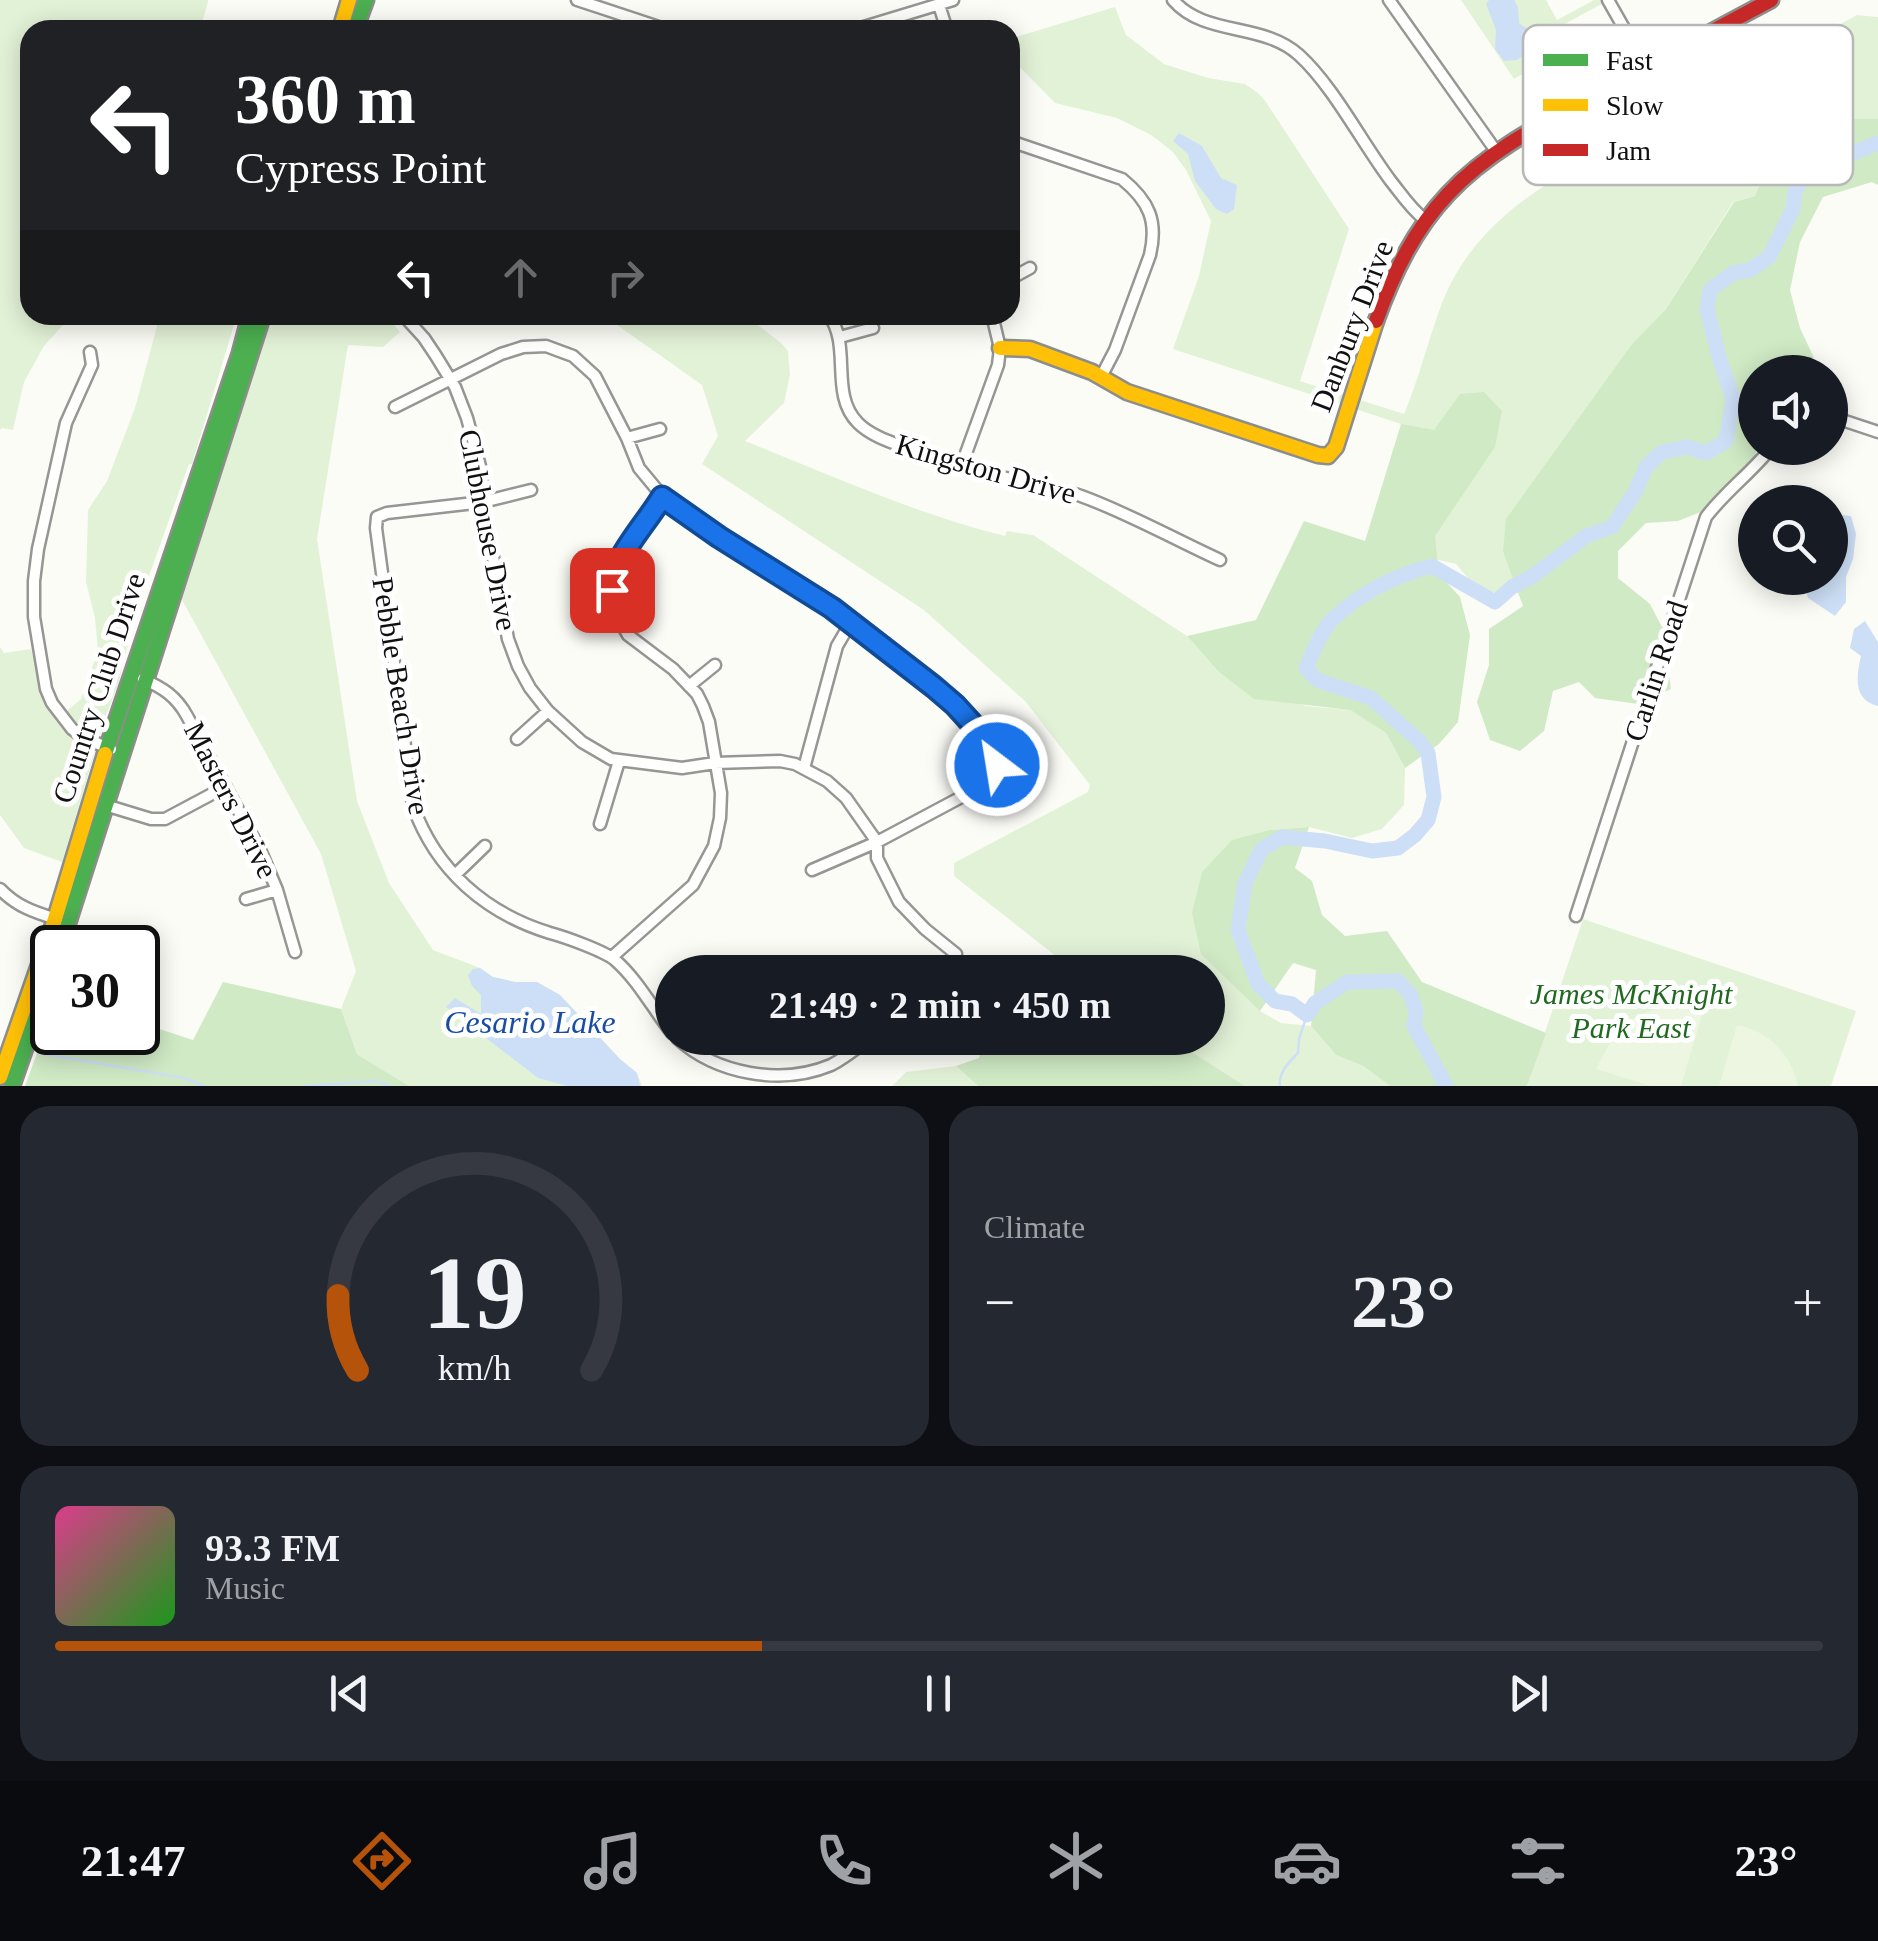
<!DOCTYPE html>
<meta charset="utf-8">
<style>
:root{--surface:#171b24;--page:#242831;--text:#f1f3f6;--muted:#9ea1a6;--line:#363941;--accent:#b45309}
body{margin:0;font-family:"Times New Roman",serif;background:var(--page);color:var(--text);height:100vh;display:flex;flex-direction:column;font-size:38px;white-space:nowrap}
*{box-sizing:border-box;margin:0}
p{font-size:32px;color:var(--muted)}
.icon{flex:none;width:55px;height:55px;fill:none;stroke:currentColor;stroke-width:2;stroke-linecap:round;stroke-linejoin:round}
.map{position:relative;height:1086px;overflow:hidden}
.drawer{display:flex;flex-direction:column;gap:20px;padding:20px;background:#0d0f14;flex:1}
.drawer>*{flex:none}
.guide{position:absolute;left:20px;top:20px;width:1000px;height:305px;border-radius:30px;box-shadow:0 5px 25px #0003;background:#202124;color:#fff;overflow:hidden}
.tools{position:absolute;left:1738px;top:355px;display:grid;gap:20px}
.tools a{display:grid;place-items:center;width:110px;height:110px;border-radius:50%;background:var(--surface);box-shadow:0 5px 25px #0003;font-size:50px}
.speed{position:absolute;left:30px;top:925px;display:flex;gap:20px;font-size:50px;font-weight:700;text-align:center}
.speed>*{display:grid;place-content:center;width:130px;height:130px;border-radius:50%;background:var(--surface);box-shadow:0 5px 25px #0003;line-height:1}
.speed .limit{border:5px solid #111;border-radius:15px;background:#fff;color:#111}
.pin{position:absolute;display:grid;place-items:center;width:85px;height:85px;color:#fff;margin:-42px;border-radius:20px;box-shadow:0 5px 15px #0006}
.me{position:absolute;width:110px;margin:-55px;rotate:329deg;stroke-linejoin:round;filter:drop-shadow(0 0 8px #0008)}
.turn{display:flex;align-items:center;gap:35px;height:210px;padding:0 50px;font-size:45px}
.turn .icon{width:130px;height:130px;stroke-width:2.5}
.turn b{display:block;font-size:70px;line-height:85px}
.lanes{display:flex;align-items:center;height:95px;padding:0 50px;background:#0003;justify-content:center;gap:50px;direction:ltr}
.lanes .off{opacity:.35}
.big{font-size:75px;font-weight:700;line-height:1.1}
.drawer .widget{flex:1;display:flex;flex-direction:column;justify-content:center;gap:15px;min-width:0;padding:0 35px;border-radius:30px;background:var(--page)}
.drawer .dial{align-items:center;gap:0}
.dial svg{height:260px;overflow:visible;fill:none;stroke:var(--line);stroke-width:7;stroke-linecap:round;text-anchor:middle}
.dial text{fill:var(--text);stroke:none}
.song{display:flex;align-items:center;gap:30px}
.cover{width:120px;height:120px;border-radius:15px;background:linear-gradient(135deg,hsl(330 70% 55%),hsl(120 70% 35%))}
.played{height:10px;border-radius:5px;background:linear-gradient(90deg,var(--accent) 40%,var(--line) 40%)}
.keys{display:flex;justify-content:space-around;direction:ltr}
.heat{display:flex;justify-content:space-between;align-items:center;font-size:55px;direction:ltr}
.drawer .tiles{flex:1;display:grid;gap:20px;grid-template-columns:1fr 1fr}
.widget:last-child{grid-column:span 2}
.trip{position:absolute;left:655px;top:955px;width:570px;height:100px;border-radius:50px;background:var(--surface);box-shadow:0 5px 25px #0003;font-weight:700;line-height:100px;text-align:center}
.menu{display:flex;height:160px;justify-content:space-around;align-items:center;background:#090b0e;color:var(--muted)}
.menu .icon{width:70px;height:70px}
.menu .current{color:var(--accent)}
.menu b{font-size:45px;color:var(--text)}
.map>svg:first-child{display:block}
</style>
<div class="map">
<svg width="1878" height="1086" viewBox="0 0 1878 1086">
<rect width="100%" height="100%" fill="#fcfcf7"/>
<!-- green -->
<path fill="#e2f2d7" d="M0,0h208v2l-8,28h-170v285h42l-28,31 -20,36 -11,48 -11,-2 -2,2z
M1461,0h85l11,20 37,-20h15l-50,27 11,20 -56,32z
M1115,7l11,28 38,29 44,14 37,6 13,9 8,9 83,127 -49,152 104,33c15,-35 24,-74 38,-111 21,-53 59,-90 107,-120l308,-168 21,2v115l-108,29 -15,35 -22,6 -67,107 -34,35 -129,208 12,31 -18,10 -20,-4 -21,-25 -43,-10 -12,-130 -228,-75 26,-73 12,-55 -25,-51 -13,-18 -22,-17 -34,-17 -62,-15 -45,-46v-22l6,2z
M160,315h77l-45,149h-3l-45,126 -21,72 -4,21 -13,32 -44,147 -38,-14 -24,-33v-168l4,6 27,-4 13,49 12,22 25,-21 17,-48 -3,-33 -9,-36 2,-72 19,-29 28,-73z
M273,315h113l14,17 -17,15 -35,-2 -31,194 40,262 32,82 44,67 47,18 13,9 22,5h22l23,13 60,64 17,14 5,13h-233l-52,-32 -16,-45 15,-38 -35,-117 -140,-256z
M603,315h142l36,28 7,8 2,24 -6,28 -39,38c85,34 171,73 260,95l2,-5 26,4 154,101 31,35 88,35 44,4 36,23 19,35 -1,37 -22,24 -30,9 -43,-11 -39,3 -10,181 21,12 30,3 25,29 27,11 27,20h-145l-50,-32 -21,-16h34v-66h-132l-122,-96v-13l134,-71 2,-7 -65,-84 -101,-91 -222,-146 16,-28 -16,-51z
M1583,919l273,92 -25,75h-304z
M956,1066l22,20h-86l14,-14z"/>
<!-- forest -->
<path fill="#d0eac5" d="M1831,119h47v66l-6,-3 -49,15 -23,45 -10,48 10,38 14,30 -14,14h-45l-10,45 10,13v18h3l-7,16 -48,47 -25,10 -32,2 -28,28v27l32,26 14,27 7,58 -33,15 -43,-6 -16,-16 -26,9 -9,40 -24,20 -30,-11 -13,-38 12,-37v-36l34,-23 -20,-54 3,-33 126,-175 34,-35 68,-107 21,-6 14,-35 34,-27z
M1484,392l18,19 -7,36 -60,89 4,38 21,23 10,38 -12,87 -19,22 -34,24 -19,-35 -36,-23 -96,-11 -36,-28 -31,-35 69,-16 48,-99 61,20 36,-117 33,6 26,-36z
M1309,827l-14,41 17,13 10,34 23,21 42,-5 35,51 124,51 -19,53h-137l-27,-20 -27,-11 -25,-29 5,-56 -23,-7 -33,48 -59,-57 -9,-41 10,-41 30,-32 38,-10z
M223,982l118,27 16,45 52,32h-384l27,-74v20h86v-10l55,18z
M984,1038h190l21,16 50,32h-267l-22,-20 23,-8z"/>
<!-- pitch -->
<path fill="#ecf6e1" d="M1661,1008l22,1 19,6 -21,71h-30l-55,-17c17,-33 26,-52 65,-61z
M1737,1025c32,6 54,29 61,61h-79z"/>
<!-- water -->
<path fill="#cddff6" d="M1489,0h25l4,7 1,16 14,10 -1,17 -15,10 -13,1 -9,-12 1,-19 -10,-26z
M1179,133l23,13 19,32 16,7 -3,24 -7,5 -11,-5 -21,-28 -7,-27 -15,-13z
M1831,514l20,2 5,18 -3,25 -7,18v25l-11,14 -27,-18 -3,-9 13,-11h12z
M1865,621l13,21v64c-25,-6 -22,-29 -17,-50l-11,-8 4,-19z
M480,968l13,9 22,5h22l23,13 60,64 17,14 3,13h-73l-29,-8 -92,-71 9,-9 26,16v-19l-9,-9 -4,-11 5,-6z"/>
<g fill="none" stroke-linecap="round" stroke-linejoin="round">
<!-- stream -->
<path stroke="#cddff6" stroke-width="2.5" d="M38,1053l146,25 20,8
M307,1086l69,-5 14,5
M1280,1086c-2,-13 9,-24 18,-33l1,-14 8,-24"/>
<!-- river -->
<path stroke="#cddff6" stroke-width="15" d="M1446,1086l-32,-60 2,-15 -6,-17 -12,-13 -51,1 -32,21 -8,12 -15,-11 -17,-3 -17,-17 -20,-54 7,-47 16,-33 21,-13 43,4 47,10 26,-3 17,-13 13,-15 6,-23 -6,-44 -9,-12 -48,-43 -54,-18 -11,-12c7,-15 15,-38 27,-49 27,-26 63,-44 99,-53l63,36 17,-15 21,-11 53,-40 26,-9 23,-35 11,-25 16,-15 25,-5 19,6 20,-12 7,-42 -14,-42 -12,-48 3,-19 23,-17 17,-3 19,-13 24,-48 2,-18 12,-19 71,-29"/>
<defs>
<path id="street" d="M577,0l91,30
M1173,0c32,37 90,22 126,55 34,31 62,86 91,125 12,15 20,28 35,40
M1389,0l107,151
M1608,0l38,67
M939,5l8,25
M854,30l99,-30
M1010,141l112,38c27,22 36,42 28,76l-35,95 -14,27
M1010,279l20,-11
M403,315l21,23 12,18 19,31 12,31 14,52 2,32 25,137 10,27 12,22 18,23 34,31 29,17 71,9 33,-5 65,-2 15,3 32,17 19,17 31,44v16l22,44 26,27 31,25 -10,18
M829,315c23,32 0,79 29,108 14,14 36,20 54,27 27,9 53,19 80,25 30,7 60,10 89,21 47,17 93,43 139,64
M840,337l33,-9
M90,352l2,13 -26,58 -28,126 -4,32v36l12,72 6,14 20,26 12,9 27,11
M395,407l106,-53 22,-7 23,-1 27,10 22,20 32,62 12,30 24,29 56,40 113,71 102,79 21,18 39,43 3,17 -4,11 -11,10 -105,56 -65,28
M1830,416l48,16
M627,438l33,-9
M961,467l37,-102 2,-17 -8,-33
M531,490l-48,12 -96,11 -10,4 -1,11 37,278c23,64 72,107 137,127 15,4 54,18 65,27 23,20 38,49 57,73
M143,679c20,9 33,17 44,37l74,136 16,38 18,62
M689,686l26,-21
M517,739l31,-28
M804,768l33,-122 14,-24
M105,805l46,14h14l60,-32
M600,824l19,-63
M455,875l30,-29
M0,889c18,19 37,24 62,32
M246,899l31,-9
M1576,916l130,-399c19,-25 45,-44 65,-69
M612,957l81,-72 21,-39 6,-28 1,-25 -12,-71 -6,-16 -6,-12 -24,-25 -45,-34 -5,-9 -11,-36v-9l12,-27 39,-57
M761,963l44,9
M677,1038c39,36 104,48 154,27 14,-7 27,-18 39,-27"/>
<path id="fast" d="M355,30l11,-30
M105,754l135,-401 10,-38
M60,948l203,-633
M12,1086l40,-115"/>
<path id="slow" d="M340,30l9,-30
M1000,348l30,1 62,23 35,20 191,63 10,1 8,-9 40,-126
M0,1077l55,-158 50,-165"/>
<path id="jam" d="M1376,321c17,-47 38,-91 72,-127 42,-45 100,-73 153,-102 57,-31 113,-62 170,-92"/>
</defs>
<!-- street casing -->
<use href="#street" stroke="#969694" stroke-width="15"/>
<!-- fast casing -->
<use href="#fast" stroke="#8d8d8b" stroke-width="19"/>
<!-- slow casing -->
<use href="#slow" stroke="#8d8d8b" stroke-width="19"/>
<!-- jam casing -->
<use href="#jam" stroke="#8d8d8b" stroke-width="19"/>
<!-- street -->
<use href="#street" stroke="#fffffe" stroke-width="10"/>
<!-- fast -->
<use href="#fast" stroke="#4caf50" stroke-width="14"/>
<!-- slow -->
<use href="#slow" stroke="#ffc107" stroke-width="14"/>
<!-- jam -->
<use href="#jam" stroke="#c62828" stroke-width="14"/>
</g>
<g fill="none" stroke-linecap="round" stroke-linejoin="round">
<defs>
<path id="route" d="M612,590c-1,-31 35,-67 50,-93l57,40 113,71 102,79 21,18 39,43 3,17"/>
</defs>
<!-- route casing -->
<use href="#route" stroke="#114b97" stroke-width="25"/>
<!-- route -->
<use href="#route" stroke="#1a73e8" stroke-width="18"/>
</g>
<g text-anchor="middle" stroke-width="10" stroke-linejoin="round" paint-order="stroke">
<!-- street labels -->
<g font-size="30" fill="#101010" stroke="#fff">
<text transform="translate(1352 326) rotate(-69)" y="10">Danbury Drive</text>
<text transform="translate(986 469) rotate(16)" y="10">Kingston Drive</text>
<text transform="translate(488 530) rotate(79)" y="10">Clubhouse Drive</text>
<text transform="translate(1656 671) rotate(-72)" y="10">Carlin Road</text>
<text transform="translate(99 688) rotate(-72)" y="10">Country Club Drive</text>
<text transform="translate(401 696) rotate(81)" y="10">Pebble Beach Drive</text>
<text transform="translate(231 800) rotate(63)" y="10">Masters Drive</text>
</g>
<!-- park labels -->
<g font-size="30" font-style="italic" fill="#216920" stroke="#fff">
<text x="1631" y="1004">James McKnight<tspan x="1631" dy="34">Park East</tspan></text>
</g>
<!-- water labels -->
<g font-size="32" font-style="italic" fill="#194ca3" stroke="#fff">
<text x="530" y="1033">Cesario Lake</text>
</g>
</g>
<!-- legend -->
<rect x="1523" y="25" width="330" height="160" rx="15" fill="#fff" stroke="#b7b7b7" stroke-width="2.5"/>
<rect x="1543" y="54" width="45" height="12" fill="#4caf50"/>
<rect x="1543" y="99" width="45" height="12" fill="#ffc107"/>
<rect x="1543" y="144" width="45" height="12" fill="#c62828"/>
<g font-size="28" fill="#101010">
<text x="1606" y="70">Fast</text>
<text x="1606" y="115">Slow</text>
<text x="1606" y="160">Jam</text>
</g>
</svg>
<div class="tools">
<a><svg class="icon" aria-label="sound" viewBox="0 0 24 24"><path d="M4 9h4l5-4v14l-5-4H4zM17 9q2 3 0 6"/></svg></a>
<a><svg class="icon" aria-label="search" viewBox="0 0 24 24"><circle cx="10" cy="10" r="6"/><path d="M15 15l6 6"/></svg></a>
</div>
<div class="speed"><div class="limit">30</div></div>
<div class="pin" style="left:612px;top:590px;background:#d93025"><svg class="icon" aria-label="arrive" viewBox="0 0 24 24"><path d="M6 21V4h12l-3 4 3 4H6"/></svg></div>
<svg class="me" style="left:997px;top:765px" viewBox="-20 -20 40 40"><circle r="17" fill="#1a73e8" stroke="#fff" stroke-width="3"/><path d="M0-11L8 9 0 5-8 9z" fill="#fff"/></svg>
<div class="trip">21:49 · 2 min · 450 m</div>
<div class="guide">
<div class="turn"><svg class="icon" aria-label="left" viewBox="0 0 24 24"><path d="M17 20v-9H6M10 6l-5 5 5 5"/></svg><div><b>360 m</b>Cypress Point</div></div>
<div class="lanes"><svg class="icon" aria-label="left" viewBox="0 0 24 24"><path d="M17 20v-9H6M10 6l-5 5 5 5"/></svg><svg class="icon off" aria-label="ahead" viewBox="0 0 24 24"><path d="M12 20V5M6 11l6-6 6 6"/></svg><svg class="icon off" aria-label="right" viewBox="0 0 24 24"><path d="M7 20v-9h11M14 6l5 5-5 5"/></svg></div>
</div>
</div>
<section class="drawer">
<div class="tiles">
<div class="widget dial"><svg viewBox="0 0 100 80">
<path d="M14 69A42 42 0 1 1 86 69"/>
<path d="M14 69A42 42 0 0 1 8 46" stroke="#b45309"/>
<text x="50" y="56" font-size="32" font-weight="700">19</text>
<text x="50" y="72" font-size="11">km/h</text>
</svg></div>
<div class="widget"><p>Climate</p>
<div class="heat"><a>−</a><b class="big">23°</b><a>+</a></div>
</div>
<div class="widget">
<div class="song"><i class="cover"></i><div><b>93.3 FM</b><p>Music</p></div></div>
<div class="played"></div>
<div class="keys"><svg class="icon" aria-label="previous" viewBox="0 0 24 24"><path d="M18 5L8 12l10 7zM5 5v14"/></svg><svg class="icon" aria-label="pause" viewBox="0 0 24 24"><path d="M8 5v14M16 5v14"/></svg><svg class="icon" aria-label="next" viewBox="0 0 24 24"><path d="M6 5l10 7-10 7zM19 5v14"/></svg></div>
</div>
</div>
</section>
<nav class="menu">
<b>21:47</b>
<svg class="icon current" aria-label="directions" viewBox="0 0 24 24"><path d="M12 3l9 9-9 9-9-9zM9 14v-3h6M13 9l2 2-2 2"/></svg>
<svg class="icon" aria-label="music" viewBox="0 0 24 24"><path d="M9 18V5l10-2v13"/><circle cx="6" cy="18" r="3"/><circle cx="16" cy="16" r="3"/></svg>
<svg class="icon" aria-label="phone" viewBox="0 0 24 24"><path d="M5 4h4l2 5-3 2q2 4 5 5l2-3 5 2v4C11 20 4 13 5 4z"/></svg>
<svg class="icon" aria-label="climate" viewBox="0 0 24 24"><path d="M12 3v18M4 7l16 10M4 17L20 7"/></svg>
<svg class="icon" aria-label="car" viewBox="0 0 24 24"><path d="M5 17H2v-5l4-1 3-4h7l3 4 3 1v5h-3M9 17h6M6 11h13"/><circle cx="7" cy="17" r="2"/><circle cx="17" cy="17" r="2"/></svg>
<svg class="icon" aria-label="filters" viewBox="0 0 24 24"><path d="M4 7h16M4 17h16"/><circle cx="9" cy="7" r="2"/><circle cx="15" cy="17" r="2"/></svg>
<b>23°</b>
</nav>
